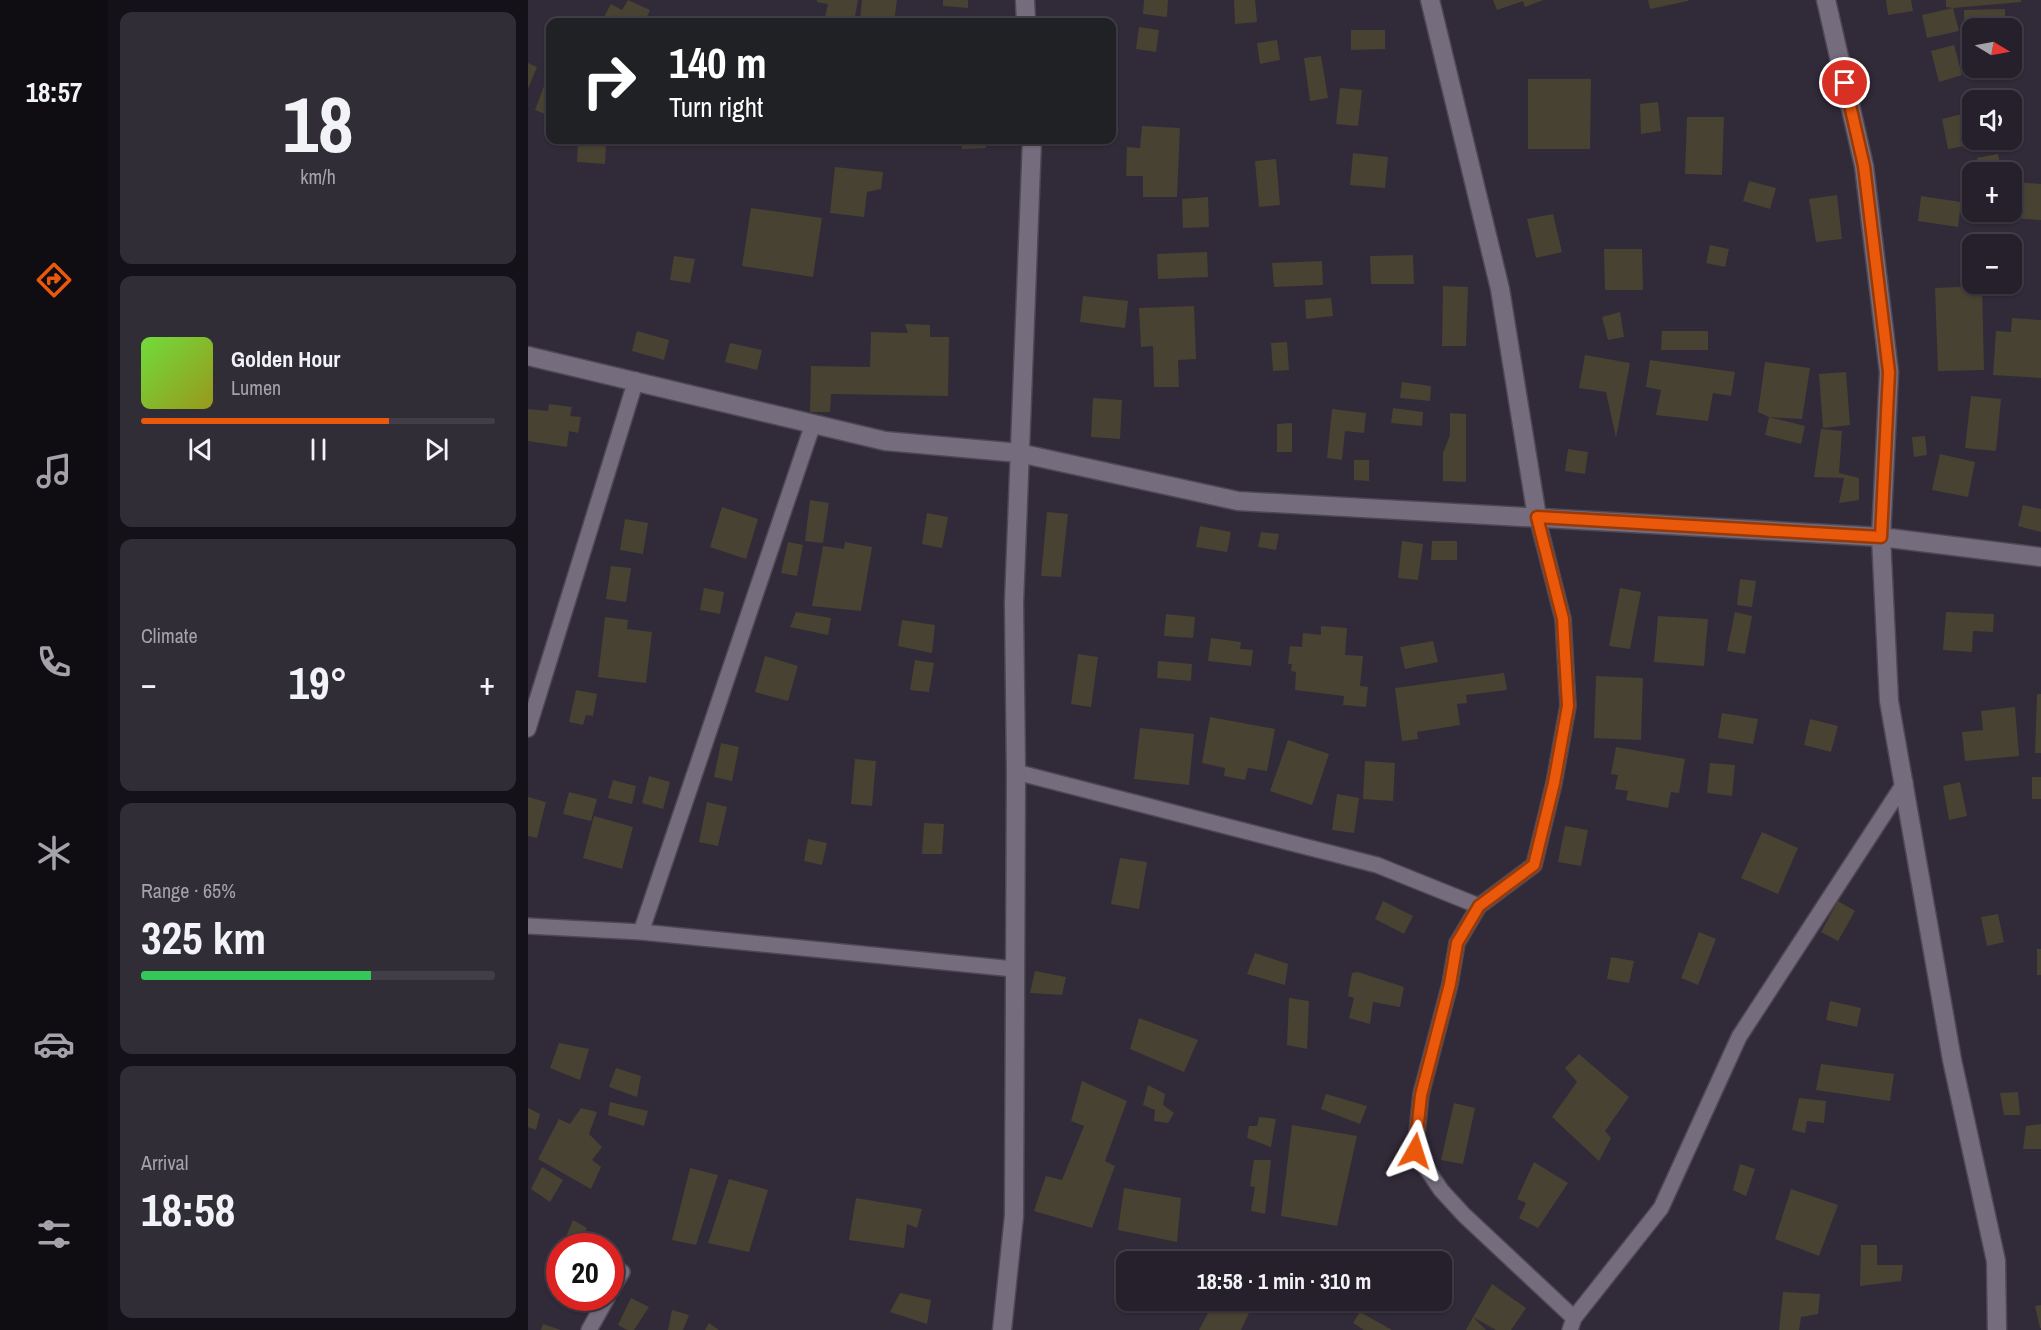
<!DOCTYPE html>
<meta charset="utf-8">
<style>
:root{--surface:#25202b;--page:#312d37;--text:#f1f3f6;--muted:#a3a3a9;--line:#423e47;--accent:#ea580c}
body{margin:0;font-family:"Archivo Narrow",sans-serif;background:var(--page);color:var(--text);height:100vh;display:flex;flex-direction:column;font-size:22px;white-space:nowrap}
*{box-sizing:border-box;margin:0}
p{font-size:20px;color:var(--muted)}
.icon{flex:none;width:33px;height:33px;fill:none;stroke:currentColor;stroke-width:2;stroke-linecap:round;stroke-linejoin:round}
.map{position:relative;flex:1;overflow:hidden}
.panel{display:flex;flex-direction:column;gap:12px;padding:12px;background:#141218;width:420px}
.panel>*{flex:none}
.banner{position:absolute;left:18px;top:18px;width:570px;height:126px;border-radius:12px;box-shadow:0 2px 4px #0004,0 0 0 2px var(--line);background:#202124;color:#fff;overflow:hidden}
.needle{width:39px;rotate:100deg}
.fabs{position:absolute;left:1434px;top:18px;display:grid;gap:12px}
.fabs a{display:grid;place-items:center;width:60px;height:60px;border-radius:12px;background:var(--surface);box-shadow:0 2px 4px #0004,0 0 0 2px var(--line);font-size:30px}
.speed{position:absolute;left:18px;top:1233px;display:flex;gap:12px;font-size:30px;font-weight:700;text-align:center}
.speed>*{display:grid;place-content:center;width:78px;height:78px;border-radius:50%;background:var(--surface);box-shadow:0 2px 4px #0004,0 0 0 2px var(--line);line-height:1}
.speed .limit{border:9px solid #d22;background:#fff;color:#111}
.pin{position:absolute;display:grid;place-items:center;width:51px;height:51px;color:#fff;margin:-26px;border:3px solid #fff;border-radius:50%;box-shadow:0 2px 6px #0007}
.me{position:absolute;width:66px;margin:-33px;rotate:6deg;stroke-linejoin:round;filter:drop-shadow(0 0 4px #0008)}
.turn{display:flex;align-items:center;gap:21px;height:126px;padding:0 24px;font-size:27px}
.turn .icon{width:78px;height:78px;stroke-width:2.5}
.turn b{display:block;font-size:42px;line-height:51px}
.big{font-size:45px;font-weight:700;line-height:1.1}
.panel .widget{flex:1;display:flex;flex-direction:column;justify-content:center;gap:9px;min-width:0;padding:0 21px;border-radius:12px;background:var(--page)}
.panel .dial{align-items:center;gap:0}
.dial b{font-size:78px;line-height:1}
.song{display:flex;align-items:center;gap:18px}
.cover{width:72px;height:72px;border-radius:9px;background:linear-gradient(135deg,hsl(100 70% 55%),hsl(60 70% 35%))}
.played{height:6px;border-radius:3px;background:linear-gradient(90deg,var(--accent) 70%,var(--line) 70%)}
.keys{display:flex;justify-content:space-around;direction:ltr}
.heat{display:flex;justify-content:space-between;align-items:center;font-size:33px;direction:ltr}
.charge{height:9px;border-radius:4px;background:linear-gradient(90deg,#34c759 65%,var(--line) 0)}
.trip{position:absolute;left:588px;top:1251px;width:336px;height:60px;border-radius:12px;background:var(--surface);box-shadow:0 2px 4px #0004,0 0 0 2px var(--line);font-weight:700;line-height:60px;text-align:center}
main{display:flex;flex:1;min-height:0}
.dock{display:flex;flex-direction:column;width:108px;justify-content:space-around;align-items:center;background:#0f0d11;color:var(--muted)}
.dock .icon{width:42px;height:42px}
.dock .selected{color:var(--accent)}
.dock b{font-size:27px;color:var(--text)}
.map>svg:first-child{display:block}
</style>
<main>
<nav class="dock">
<b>18:57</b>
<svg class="icon selected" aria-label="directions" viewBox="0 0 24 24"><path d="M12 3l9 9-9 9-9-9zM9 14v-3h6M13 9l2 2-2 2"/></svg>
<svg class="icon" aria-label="music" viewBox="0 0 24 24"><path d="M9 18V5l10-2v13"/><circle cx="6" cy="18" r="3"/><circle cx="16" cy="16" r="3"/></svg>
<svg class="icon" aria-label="phone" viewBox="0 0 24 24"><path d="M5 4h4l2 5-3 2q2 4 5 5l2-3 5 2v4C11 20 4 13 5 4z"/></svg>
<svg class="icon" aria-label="climate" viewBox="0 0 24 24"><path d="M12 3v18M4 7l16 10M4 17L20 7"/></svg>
<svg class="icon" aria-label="car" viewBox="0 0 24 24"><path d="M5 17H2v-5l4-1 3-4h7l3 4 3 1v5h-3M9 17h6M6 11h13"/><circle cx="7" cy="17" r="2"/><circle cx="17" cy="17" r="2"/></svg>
<svg class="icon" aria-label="filters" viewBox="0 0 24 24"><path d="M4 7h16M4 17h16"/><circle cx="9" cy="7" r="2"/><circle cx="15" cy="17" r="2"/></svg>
</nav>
<section class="panel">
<div class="widget dial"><b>18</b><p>km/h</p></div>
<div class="widget">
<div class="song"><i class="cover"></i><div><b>Golden Hour</b><p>Lumen</p></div></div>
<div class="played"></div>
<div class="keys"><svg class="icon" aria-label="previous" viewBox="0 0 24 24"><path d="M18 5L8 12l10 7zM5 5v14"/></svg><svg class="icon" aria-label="pause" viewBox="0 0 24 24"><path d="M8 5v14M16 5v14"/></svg><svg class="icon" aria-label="next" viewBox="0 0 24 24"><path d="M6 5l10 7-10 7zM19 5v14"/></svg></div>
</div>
<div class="widget"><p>Climate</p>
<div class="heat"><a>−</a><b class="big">19°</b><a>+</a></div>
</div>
<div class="widget"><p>Range · 65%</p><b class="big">325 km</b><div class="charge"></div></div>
<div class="widget"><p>Arrival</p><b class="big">18:58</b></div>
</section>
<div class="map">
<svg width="1513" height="1330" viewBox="0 0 1513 1330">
<rect width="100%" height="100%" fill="#312a39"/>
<!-- building -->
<path fill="#484232" d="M100,0l22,10 -4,9 7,3h-52l10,-18 11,6z
M289,0h41l-4,22h-30l4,-18 -11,-2z
M334,0h35l-3,22h-34z
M415,0h25v8l-25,-2z
M616,0h24l-1,17 -24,-3z
M706,0h21l2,22 -22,2z
M965,0h50l-18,7 -2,-6 -26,9z
M1120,0h40v1l-38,8z
M1358,0h25l2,11 -25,4z
M1418,0h75v2l-68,6 -7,-1z
M1425,8l6,23 -32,7 -5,-23z
M1477,9v19h-33v40h-7l-1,-58z
M264,16l15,6h-18z
M611,27l20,3 -3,22 -20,-3z
M823,30h34v19l-34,1z
M749,40l3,20 -20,4 -3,-21z
M1426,45l8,30 -23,7 -8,-31z
M793,56l7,42 -18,3 -6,-43z
M0,63l9,4 -9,22z
M19,78l3,1v37l-15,-6z
M1000,79h63l-1,70h-62z
M812,88l22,2 -4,36 -22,-2z
M1130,102l3,29 -20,3 -1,-30z
M1434,114l7,31 -21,4 -6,-30z
M1159,117h37l-2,58 -37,-1z
M614,126l38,2 -3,69h-34v-21h-17l1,-29 13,1z
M433,140h24l1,8 -24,1z
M50,141l28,1 -1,22 -28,-2z
M825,153l35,4 -3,31 -35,-3z
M1470,154l4,18h-22l-3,-14z
M748,159l4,46 -21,2 -4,-46z
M307,167l48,5 -2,17 -14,3 -3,25 -34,-4z
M1221,181l27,7 -6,21 -27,-8z
M1485,182l28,2v36l-31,-2z
M1309,195l5,44 -26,3 -7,-43z
M1393,196l40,6 -3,25 -40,-6z
M680,197l1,30 -26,1 -1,-29z
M223,208l71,10 -9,59 -71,-11z
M1025,214l9,38 -26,6 -9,-39z
M1182,245l19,4 -4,18 -19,-4z
M1076,249h38l1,41h-38z
M679,252l1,25 -50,2 -1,-25z
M885,255l1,29h-43l-1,-28z
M146,256l21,3 -5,24 -20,-3z
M794,261l1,24 -49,2 -2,-24z
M1484,266h1l1,19h-2z
M915,286l25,1 -2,59h-24z
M1454,286l2,84 -46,1 -3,-83z
M555,296l45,5 -3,27 -45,-6z
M803,298l2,18 -27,3 -1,-19z
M666,306l2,53 -18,1 1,27h-25l-1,-41 -12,1 -2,-39z
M1092,312l4,25 -16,3 -6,-23z
M1484,318l29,2v58l-48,-3 3,-44 15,1z
M377,324l25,1v12h19l-1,59 -117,-2 -1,18h-20l1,-46 59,1 1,-35 37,1z
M109,331l32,9 -5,20 -32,-9z
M1134,331h46v19h-47z
M759,342l2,28 -16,1 -2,-28z
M202,343l32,7 -5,20 -32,-8z
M1057,355l45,8 -14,75 -10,-46 -27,-4z
M1122,360l85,12 -4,24 -18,-3 -5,28 -52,-6 5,-25 -15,-3z
M1237,362l45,6 -8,51 -33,-2 -11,-5z
M1318,372l4,53 -27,3 -4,-54z
M874,382l29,4 -1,15 -30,-3z
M1443,396l30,3 -5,52 -31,-3z
M565,398l29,2 -2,39 -29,-2z
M21,404l23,3 -2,9 11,1 -3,16 -9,-2 -2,16 -39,-6v-32l20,2z
M865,408l30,4 -1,14 -31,-3z
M804,409l34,4 -2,20 -19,-2 -3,29 -15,-2z
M922,413l16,1v68l-23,-1v-28l7,-18z
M1241,417l36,9 -4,18 -36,-9z
M764,423v29h-15v-28z
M1293,429l21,2 -3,42 20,5v22l-20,3 5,-25 -30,-1z
M1397,436l2,19 -13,2 -2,-20z
M1040,449l20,3 -3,22 -20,-3z
M1412,454l35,8 -7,35 -36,-7z
M826,460h15v21l-15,-1z
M282,500l19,3 -6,40 -18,-2z
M1495,505l18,4v23l-23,-6z
M194,507l36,12 -12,40 -36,-12z
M519,512l21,2 -7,63 -20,-1z
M399,513l21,4 -6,31 -20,-4z
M97,519l23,4 -5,31 -23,-4z
M672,526l31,6 -4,20 -31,-5z
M733,532l18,2 -3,16 -18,-3z
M874,541l21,3 -5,36 -20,-2z
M904,541h25v19h-26z
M260,542l15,3 -6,31 -16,-3z
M317,542l27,5 -11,64 -49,-5 11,-60 21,3z
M83,566l20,2 -5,34 -20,-3z
M1212,579l16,2 -4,26 -15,-2z
M176,588l20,4 -4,22 -20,-4z
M1092,588l21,4 -11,57 -21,-3z
M268,612l35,6 -3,17 -38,-8z
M1207,612l17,4 -7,38 -18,-3z
M1418,612l48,2 -1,18 -20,-1 -1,21 -29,-2z
M638,614l29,3 -2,21 -29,-2z
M1130,616l50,3 -4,47 -50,-4z
M77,617l23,3 -1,9 25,3 -6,51 -48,-6z
M374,620l33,5 -3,28 -34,-7z
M793,626l26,2 -2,27 18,1 -3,30 8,1 -2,20 -23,-2 1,-9 -49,-6 1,-18 -5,-1 1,-7h-4l2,-18 12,1 1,-14 18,2z
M683,638l30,4 -1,7 13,1 -2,16 -43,-5z
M905,641l5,21 -33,7 -5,-22z
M550,654l20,3 -7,50 -20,-3z
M237,656l33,10 -10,35 -33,-9z
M387,660l19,3 -5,29 -19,-2z
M630,661l34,3 -1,17 -34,-3z
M976,673l3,17 -41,5 1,8 -10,1 3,21 -43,7 1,7 -16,2 -7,-53z
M1068,676l47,2 -2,62 -47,-2z
M48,690l21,4 -4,22 -7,-1 -3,10 -14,-3z
M1509,694h4v59h-6z
M1487,707l4,49 -54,5 -3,-29 21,-2 -2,-19z
M1194,713l36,6 -5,25 -35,-6z
M682,717l65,12 -8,42 -19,-3 -3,12 -21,-4 1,-8 -23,-5z
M1282,719l28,7 -7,26 -27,-7z
M612,728l54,6 -5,51 -55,-6z
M760,740l41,14 -17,51 -42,-14z
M193,743l18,4 -7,34 -18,-4z
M1088,747l69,12 -6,34 -8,-1 -3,16 -42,-8 2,-9 -13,-2 3,-14 -7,-1z
M327,759l21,2 -4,45 -21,-2z
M837,761l30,2 -2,38 -30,-2z
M1182,763l25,2 -3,31 -25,-3z
M121,776l21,6 -7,27 -21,-6z
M1504,777h9v22h-9z
M85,780l23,6 -4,18 -24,-6z
M1432,782l7,34 -18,4 -6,-34z
M41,792l28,7 -6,22 -28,-7z
M809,794l22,4 -5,35 -22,-3z
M0,797l18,5 -9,36 -9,-2z
M179,802l20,5 -9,39 -19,-4z
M66,816l39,11 -11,42 -39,-11z
M396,823l20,1 -2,30h-20z
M1037,826l23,4 -7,36 -23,-4z
M1234,832l36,16 -20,46 -37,-16z
M280,839l19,4 -5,22 -18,-4z
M592,858l27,4 -8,47 -28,-5z
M855,901l30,15 -9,18 -29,-15z
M1310,901l17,10 -17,30 -17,-9z
M1470,914l6,28 -17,4 -6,-29z
M1171,932l17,7 -18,46 -17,-7z
M1509,949h4v26h-4z
M727,953l33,11 -3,21 -38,-11z
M1083,957l23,4 -5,22 -22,-4z
M507,971l31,6 -4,18 -32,-2z
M830,972l46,15 -4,20 -27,-5 -3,22 -21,-6 5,-20 -6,-2 4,-23z
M761,998l20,3 -2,48 -20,-4z
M1302,1001l31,7 -4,19 -31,-7z
M611,1018l59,22 -14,32 -54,-23z
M31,1043l30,6 -9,31 -30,-12z
M1051,1054l50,43 -24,34 6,7 -12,23 -47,-44 25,-35 -12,-14z
M1293,1064l73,10 -4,27 -74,-11z
M88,1068l25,8 -4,21 -28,-10z
M554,1081l45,20 -22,60 10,5 -23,62 -58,-17 12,-35 16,4 22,-54 -13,-5z
M620,1085l17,9 -2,11 11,8 -6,10 -14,-2 1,-11 -12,-5z
M1490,1092l2,23h-16l-4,-22z
M798,1094l41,12 -7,18 -39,-15z
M1271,1098l27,3 -2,22 -17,-2 -2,12 -13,-3z
M82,1102l38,9 -4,15 -36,-11z
M926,1103l21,5 -12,56 -22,-4z
M0,1108l12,6 -4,16 -8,-3z
M53,1108l16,4 -8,22 13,13 -10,13 9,7 -10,22 -53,-30 21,-40 11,5z
M731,1117l17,2 -5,28 -24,-9 2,-12h8z
M1513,1124v25h-18l3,-23z
M764,1125l65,11 -20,90 -56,-10z
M726,1160h17l-6,54 -14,-3 4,-24 -5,-1z
M1006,1162l34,21 -30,45 -19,-10 7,-15 -9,-4z
M1212,1164l15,5 -9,27 -13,-6z
M14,1167l21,13 -13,22 -19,-13z
M162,1168l28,7 -22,70 -24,-5z
M201,1179l39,11 -19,62 -41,-9z
M596,1188l57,10 -4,44 -59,-12z
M1263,1189l47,16 -19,51 -44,-17z
M328,1198l66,11 -5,19 -10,-4 -3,24 -55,-8z
M45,1220l14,8 -9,18 -15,-2z
M1333,1245h16v20h26l-2,16 -41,5z
M767,1252l23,9v1h-27z
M964,1284l34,24 -15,22h-15l-23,-13z
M1255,1292l37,2 -2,20 -17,3 -2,13h-20z
M372,1293l31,7 -4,24 -37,-12z
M103,1298l18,9 -15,23h-7l-9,-5z
M687,1300h40l-14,30h-42z
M1513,1305v23h-1l-5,-22z
M144,1310l17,5 -6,15h-15z
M832,1312l32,18h-28l-11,-7z
M945,1317l13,13h-20z
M181,1323l10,7h-14z
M15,1324l18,6h-20z"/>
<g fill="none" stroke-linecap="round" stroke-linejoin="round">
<defs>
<path id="lane" d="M1009,517l26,102 5,87 -14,77 -20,82 -55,41 -22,37 -7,41 -29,110 -6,57 26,39 23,25 110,103
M0,729l108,-349
M488,772l361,93 102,41
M0,926l113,6 373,37
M113,932l172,-508
M82,1292l12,-20
M61,1330l18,-32
M1042,1330l4,-12 87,-110 78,-171 166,-255"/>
<path id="street" d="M497,0l1,22
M902,0l70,289 37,228
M1298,0l38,166 25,206 -8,165 8,164 63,359 44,201 1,69
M0,356l357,85 134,12 219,48 643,36 160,20
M474,1330l12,-114 2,-444 -2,-169 18,-463"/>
</defs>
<!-- lane casing -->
<use href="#lane" stroke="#4e4855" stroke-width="18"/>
<!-- street casing -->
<use href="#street" stroke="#4e4855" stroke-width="21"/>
<!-- lane -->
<use href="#lane" stroke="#756d7e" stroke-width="15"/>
<!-- street -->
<use href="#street" stroke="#756d7e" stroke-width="18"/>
</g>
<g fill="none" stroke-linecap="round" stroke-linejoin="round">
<defs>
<path id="route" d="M887,1151l6,-56 29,-111 7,-41 22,-37 55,-41 20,-82 14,-77 -5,-87 -26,-102 344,20 8,-165 -25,-206 -19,-83"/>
</defs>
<!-- route casing -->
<use href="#route" stroke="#983908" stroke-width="15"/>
<!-- route -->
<use href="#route" stroke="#ea580c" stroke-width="10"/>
</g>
</svg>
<div class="fabs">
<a><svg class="needle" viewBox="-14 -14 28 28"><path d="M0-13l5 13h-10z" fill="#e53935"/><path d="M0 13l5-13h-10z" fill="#a3a3a9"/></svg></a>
<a><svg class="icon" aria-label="sound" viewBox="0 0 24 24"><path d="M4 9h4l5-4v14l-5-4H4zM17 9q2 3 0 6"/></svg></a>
<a>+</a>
<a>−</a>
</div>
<div class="speed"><div class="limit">20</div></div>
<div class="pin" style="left:1317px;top:83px;background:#d93025"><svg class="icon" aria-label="arrive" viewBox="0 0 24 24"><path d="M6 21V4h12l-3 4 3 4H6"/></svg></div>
<svg class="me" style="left:887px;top:1151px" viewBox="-20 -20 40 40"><path d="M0-17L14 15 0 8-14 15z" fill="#ea580c" stroke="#fff" stroke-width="4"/></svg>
<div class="trip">18:58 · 1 min · 310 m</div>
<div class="banner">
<div class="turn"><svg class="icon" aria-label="right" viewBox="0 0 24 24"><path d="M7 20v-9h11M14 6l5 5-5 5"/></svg><div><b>140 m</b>Turn right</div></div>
</div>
</div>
</main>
